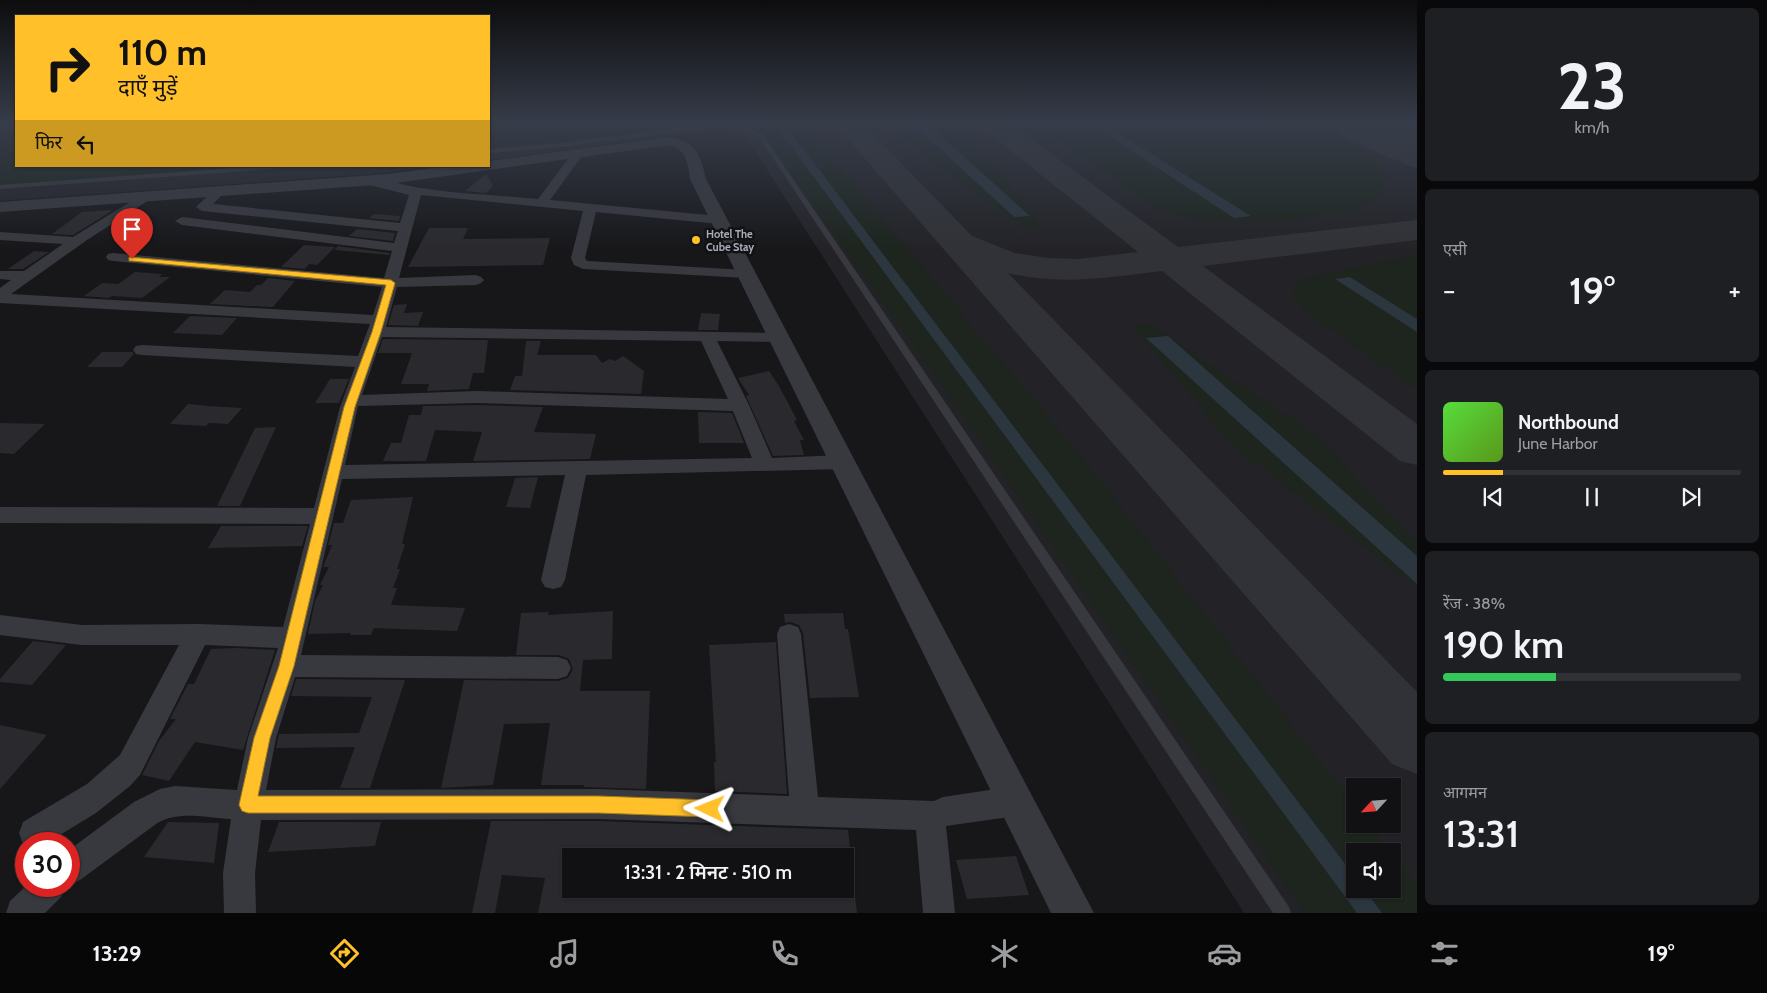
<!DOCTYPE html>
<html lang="hi">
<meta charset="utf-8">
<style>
:root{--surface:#111114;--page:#1e1f22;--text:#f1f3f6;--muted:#9c9da0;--line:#303134;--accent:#ffc02a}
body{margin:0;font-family:Cabin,"Noto Sans Devanagari",sans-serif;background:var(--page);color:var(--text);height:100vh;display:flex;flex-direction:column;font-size:19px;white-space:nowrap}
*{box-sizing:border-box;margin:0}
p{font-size:16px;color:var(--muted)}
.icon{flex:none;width:28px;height:28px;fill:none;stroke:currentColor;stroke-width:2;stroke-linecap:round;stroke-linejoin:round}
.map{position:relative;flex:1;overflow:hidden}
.sheet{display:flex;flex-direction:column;gap:8px;padding:8px;background:#09090b;width:350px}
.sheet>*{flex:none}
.top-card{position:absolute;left:15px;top:15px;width:475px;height:152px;border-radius:0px;box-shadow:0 1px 4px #0004,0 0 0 1px var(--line);background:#ffc02a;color:#111;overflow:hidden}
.needle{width:32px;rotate:244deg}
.controls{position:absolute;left:1346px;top:778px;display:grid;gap:10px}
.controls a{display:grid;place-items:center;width:55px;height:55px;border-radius:0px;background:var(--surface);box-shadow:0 1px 4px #0004,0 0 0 1px var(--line);font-size:25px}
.speed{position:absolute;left:15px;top:832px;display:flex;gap:10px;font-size:25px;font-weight:700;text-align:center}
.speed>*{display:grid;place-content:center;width:65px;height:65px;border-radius:50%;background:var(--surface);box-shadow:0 1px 4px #0004,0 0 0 1px var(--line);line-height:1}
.speed .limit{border:8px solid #d22;background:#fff;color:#111}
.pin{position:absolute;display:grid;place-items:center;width:42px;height:42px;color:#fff;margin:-51px -21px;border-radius:50% 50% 50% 0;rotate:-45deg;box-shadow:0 0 5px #0007}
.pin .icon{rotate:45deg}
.me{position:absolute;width:55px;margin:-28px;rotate:272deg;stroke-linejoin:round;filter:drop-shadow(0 0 4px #0008)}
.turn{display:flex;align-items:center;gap:18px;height:105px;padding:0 20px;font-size:22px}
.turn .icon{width:65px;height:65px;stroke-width:2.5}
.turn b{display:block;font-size:35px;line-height:42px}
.then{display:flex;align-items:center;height:48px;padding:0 20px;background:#0003;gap:10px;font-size:19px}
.big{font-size:38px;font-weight:600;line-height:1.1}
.sheet .tile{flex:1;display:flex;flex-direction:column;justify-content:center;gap:8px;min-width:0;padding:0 18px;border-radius:8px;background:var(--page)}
.sheet .dial{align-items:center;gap:0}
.dial b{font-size:65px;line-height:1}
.song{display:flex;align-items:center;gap:15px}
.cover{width:60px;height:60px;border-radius:8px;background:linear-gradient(135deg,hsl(110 70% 55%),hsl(90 70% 35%))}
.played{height:5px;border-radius:2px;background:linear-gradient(90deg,var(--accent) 20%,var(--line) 20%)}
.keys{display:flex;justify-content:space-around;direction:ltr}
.heat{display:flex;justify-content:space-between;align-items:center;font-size:28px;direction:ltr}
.charge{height:8px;border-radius:4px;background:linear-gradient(90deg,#34c759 38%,var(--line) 0)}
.trip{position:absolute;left:562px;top:848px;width:292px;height:50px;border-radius:0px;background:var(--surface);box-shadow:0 1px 4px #0004,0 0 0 1px var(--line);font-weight:600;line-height:50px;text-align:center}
.menu{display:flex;height:80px;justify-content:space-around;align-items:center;background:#070708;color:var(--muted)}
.menu .icon{width:35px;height:35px}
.menu .current{color:var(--accent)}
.menu b{font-size:22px;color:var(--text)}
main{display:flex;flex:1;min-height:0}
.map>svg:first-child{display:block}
</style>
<main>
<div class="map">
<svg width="1417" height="913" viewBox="0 0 1417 913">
<rect width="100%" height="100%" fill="#17171a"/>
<!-- built -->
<path fill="#232327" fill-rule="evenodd" d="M0,122h16v44h421l-52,7 -385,28z
M489,122h928v791h-173l-498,-776 -17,-6 -18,-1 -222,30zM1355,786h37v38h-37zM1355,851h37v38h-37z"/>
<!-- green -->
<path fill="#1d251e" d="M489,122h160l4,9 -114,15 -50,3z
M891,122h20l103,95 16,-1 -105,-94h22l42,37 50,64 1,5h-9l-9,-4 -88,-60z
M1032,122h55l147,96 16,-2 -150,-94h209l55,27 16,14 7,13 -4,14 -11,12 -18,8 -60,10 -78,2 -47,-8 -15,-8z
M16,124v42h242l-258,19v-60z
M798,125l7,2 10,11 271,324 269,344v18h14l22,27h-36v26l-569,-751 -9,1 580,786h-53l-376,-547 -169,-237 6,-2z
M1417,255v64l-67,-42 -14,2 81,53v58l-113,-79 -12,-15 3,-11 8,-7z
M1149,323l168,113 100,107v13l-249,-220 -21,2 270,246v3l-183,-140 -97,-115 -3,-7z
M1393,853l24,32v28h-35l-18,-24h28z"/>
<!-- water -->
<path fill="#2c363f" d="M911,122h14l105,94 -16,1z
M1087,122h13l151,94 -17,2z
M786,126l569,751v12h9l18,24h-25l-580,-786z
M1350,277l67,42v13l-82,-53z
M1168,336l249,220v28l-271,-246z"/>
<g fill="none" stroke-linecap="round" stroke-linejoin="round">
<!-- taxiway -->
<path fill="#313237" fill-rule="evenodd" d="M833,122h28l111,114 43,17 33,5 30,1 60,-7 -156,-124 -4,-6h30l170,125 239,-27v20l-214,26 214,158v41l-17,-4 -238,-190c-52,6 -102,15 -154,2l409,419v82l-25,-10z
M1348,122h33l36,24v22l-10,-3 -33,-24 -22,-13z"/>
<!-- runway -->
<path fill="#313237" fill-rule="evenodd" d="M1332,122h85v43l-25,-6 -50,-23z"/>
</g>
<!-- building -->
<path fill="#2a2a2e" d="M486,174l7,12 -7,7 -21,-2z
M113,210l-40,25 -21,-1 30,-22z
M374,214l26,2 -1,5 -30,-3z
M429,228h39l-5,11 87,-1 -7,27 -135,2z
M357,229l38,4 -2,8 -44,-5z
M304,245l31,2 -18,18 -8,-1 -4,5 -24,-2z
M338,246l52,7 -1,2 -55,-5z
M34,251l15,1 -26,17h-15z
M135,272l27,2 -3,3h11l-28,21 -30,-2 -3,2 -25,-2 18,-13 16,1z
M268,278l27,3 -22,26 -63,-3 15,-14 25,2 7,-7h4z
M407,304l-3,9 19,-1 -5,14 -30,-1 6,-20z
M701,313l19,1 -2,16h-20z
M190,316l47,2 -15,17 -49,-2z
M383,339l105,1 -4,33h-11l-4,16 -42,2 2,-7h-28l11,-31h-34z
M526,341h15l-4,14h59l6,8 8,-4 5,2 8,-5 21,15 -3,23 -131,-4 5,-14h7z
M102,352h30l2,2 -12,13h-35z
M769,371l10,15 18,34 -3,1 10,19h-4l4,15 -31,1 -27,-60 3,-1 -11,-17z
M330,379h19l-10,24h-24z
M188,404l20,2 34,2 -14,16 -19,-1 -3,3 -36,-2z
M477,405l66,2 -9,25 62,2 -6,25 -117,2 9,-29 -47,-2 -9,31h-43l8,-18h10l8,-28h12l2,-9z
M698,412l34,1 12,30h-45z
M0,423l45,1 -31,30 -14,-1z
M276,427l-36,79h-23l38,-78z
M538,477l-8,31 -24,-1 9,-29z
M413,497l-11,47h3l-8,25h3l-7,19h4l-6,17 74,3 -8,23 -83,-3 -3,7h-21l1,-2 -43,1 7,-33 8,-16h-3l9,-18h-6l9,-22h-4l6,-22h9l8,-23z
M221,526h87l-6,20 -94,2z
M613,611l-1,48 -29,1 -3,31h70l-4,98 -62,-2v-2h-43l9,-62 -46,1 -11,61 -52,3 23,-108 94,1 10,-3 5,-9 -4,-10 -10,-4h-43l5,-42 28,-1 -1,3z
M843,613l2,16h3l11,68 -49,1 -7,-65 -4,-8 -9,-3 -5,1 -1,-9z
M33,641l33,4 -34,40 -32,-3v-3z
M776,642l11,152 -72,-3 -1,-29h2l-7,-117z
M236,648l39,2 -32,100 -48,-8 -26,39 -27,-6 17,-34 17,-22h-6l18,-35h6l17,-35z
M296,679l109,1 -35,108h-30l15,-41 -79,1 3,-14 80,-1 13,-36 -81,-1z
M0,725l47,10 -47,54z
M491,821h107l250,9 3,26h-280v33h283l3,24h-319l7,-35 -43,-3 -7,38h-23z
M168,822l51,1 -5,40 -70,-6z
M279,822h102l-6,24 -107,6z
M1016,856l13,39 -62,4 -11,-39z"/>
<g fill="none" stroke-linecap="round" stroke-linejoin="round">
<!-- service -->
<path fill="#38393f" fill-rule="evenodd" d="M714,123l29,2 20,10 526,772 2,6h-18l-514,-776 -17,-8 -28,-2 -153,20 -72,6v-4l72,-6z
M258,166h31l-3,2 -286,21v-4z"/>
<!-- minor -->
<path fill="#38393f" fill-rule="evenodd" d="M578,150l6,3 -34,47 169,16 7,4 -7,4 -123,-12 -11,46 2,3 160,9 5,1 2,3 -2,3 -5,1 -164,-9 -9,-4 -3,-7 12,-47 -162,-16 -22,83 77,-3 5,2 3,3 -3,3 -5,2 -79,2 -11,40 399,6 2,4 -2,4 -6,1 -62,-1 32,64 23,53 71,-3 7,2 3,5 -3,5 -7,2 -257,6 -21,105 -4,7 -8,2 -8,-2 -4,-7 24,-105 -223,4 -41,176 257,2 9,3 4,8 -4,8 -9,3 -263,-2 -19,61 -10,52 332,-1 191,7 -12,-162 3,-7 9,-3 9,3 3,7 17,163 116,4 9,-4 73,-11 10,5 5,10 -5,10 -10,5 -70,10 9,87h-32l-7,-83 -318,-11 -337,1 -6,53 1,40h-32l-1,-40 8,-54c-24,-1 -54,-9 -75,5l-76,56 -11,5v-35l65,-48 26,-13 15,-3 62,4 11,-52 30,-90 -73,-3 -65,130 -10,11 -34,27 -51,31h-22l-4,-11 4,-11 64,-38 33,-29 59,-110h-97l-82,-10v-20l82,10 116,-1 85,3 27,-103 -310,-1v-16l314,1 26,-101 15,-40 -213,-12 -6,-1 -3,-4 3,-4 6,-1 216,11 12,-32 -370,-21v-15l11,-8 -11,-1v-8h24l39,-27 -63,-4v-8l73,5 72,-44 4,1 2,3 -2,3 -62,40 -76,54 362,21 9,-28 -269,-26 -5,-1 -2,-3 2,-3 5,-1 271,25 8,-27 -210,-26 -7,-4 7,-4 212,26 4,-12 -196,-20 -6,-4 20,-19 4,-1 6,4 -13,13 187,19 9,-28 -47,-12 -2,-3 2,-3c5,-1 44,8 53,10 38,7 84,8 123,12l36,-48zM382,337l319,4 27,58 -251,-8 -115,4zM477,403l256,8 19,47 -407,7 13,-59z
M26,886h40l-5,11 -16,16h-39l4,-12z"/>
<!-- tertiary -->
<path fill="#38393f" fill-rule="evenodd" d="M669,137c27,5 31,16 37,42l388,734h-43l-361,-734c-2,-15 -3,-30 -21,-34l-281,39 -388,28v-10l388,-28 59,-8h42v-5z"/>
</g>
<!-- sky -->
<linearGradient id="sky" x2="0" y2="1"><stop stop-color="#0d0d0e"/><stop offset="0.49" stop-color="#363c49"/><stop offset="1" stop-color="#363c49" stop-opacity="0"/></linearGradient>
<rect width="1417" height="250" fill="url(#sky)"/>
<!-- route -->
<path fill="#ffc02a" stroke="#a67d1b" d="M129,257l262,23 4,3 -14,49 -26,75 -61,259 -24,72 -12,58h340l112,4 7,3 2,6 -2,6 -7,2 -112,-4h-350l-6,-2 -3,-6 15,-67 25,-72 65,-259 28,-75 14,-47 -254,-24h-3z"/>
<!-- markers -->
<circle fill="#ffc02a" stroke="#121215" stroke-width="2" cx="696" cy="240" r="5"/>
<g text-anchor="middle" stroke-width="5" stroke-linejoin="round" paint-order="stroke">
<!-- far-poi labels -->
<g font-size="11" font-weight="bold" fill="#a8adbb" stroke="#121215" text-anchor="start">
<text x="706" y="238">Hotel The<tspan x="706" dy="13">Cube Stay</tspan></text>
</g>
</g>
</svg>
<div class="controls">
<a><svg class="needle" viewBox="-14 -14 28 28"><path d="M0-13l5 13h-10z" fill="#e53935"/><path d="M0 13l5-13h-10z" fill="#9c9da0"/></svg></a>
<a><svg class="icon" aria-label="sound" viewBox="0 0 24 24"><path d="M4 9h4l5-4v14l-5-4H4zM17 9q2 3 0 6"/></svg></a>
</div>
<div class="speed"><div class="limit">30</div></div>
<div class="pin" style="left:132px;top:259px;background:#d93025"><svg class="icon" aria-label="arrive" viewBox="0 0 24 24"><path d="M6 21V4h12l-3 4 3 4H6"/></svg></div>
<svg class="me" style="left:710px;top:809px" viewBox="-20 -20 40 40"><path d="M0-17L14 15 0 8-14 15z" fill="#ffc02a" stroke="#fff" stroke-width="4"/></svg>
<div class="trip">13:31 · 2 मिनट · 510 m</div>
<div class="top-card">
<div class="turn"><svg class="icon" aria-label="right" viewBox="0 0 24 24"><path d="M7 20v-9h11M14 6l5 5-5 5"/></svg><div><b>110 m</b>दाएँ मुड़ें</div></div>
<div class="then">फिर<svg class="icon" aria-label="left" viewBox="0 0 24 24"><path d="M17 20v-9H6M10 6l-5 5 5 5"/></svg></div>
</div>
</div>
<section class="sheet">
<div class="tile dial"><b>23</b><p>km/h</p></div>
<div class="tile"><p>एसी</p>
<div class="heat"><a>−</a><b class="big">19°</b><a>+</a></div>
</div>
<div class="tile">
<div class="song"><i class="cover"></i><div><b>Northbound</b><p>June Harbor</p></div></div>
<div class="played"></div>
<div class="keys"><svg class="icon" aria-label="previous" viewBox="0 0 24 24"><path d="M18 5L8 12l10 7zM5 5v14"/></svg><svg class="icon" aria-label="pause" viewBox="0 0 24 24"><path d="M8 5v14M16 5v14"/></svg><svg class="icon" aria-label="next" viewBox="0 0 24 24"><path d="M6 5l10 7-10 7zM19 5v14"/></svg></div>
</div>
<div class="tile"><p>रेंज · 38%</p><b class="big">190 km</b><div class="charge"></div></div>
<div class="tile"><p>आगमन</p><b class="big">13:31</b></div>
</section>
</main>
<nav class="menu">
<b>13:29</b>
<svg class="icon current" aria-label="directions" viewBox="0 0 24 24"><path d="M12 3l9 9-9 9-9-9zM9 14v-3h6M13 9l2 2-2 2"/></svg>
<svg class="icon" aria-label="music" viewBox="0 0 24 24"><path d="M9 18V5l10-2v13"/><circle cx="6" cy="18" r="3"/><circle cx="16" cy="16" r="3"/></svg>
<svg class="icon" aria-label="phone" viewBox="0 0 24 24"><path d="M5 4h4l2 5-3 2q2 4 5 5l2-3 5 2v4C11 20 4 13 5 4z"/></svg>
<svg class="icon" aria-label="climate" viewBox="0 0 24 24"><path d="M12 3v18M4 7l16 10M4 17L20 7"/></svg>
<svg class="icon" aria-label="car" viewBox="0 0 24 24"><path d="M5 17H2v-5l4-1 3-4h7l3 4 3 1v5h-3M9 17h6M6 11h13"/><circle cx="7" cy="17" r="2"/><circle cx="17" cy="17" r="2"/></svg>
<svg class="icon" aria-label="filters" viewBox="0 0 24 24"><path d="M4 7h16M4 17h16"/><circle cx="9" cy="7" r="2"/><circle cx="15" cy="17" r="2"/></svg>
<b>19°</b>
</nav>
